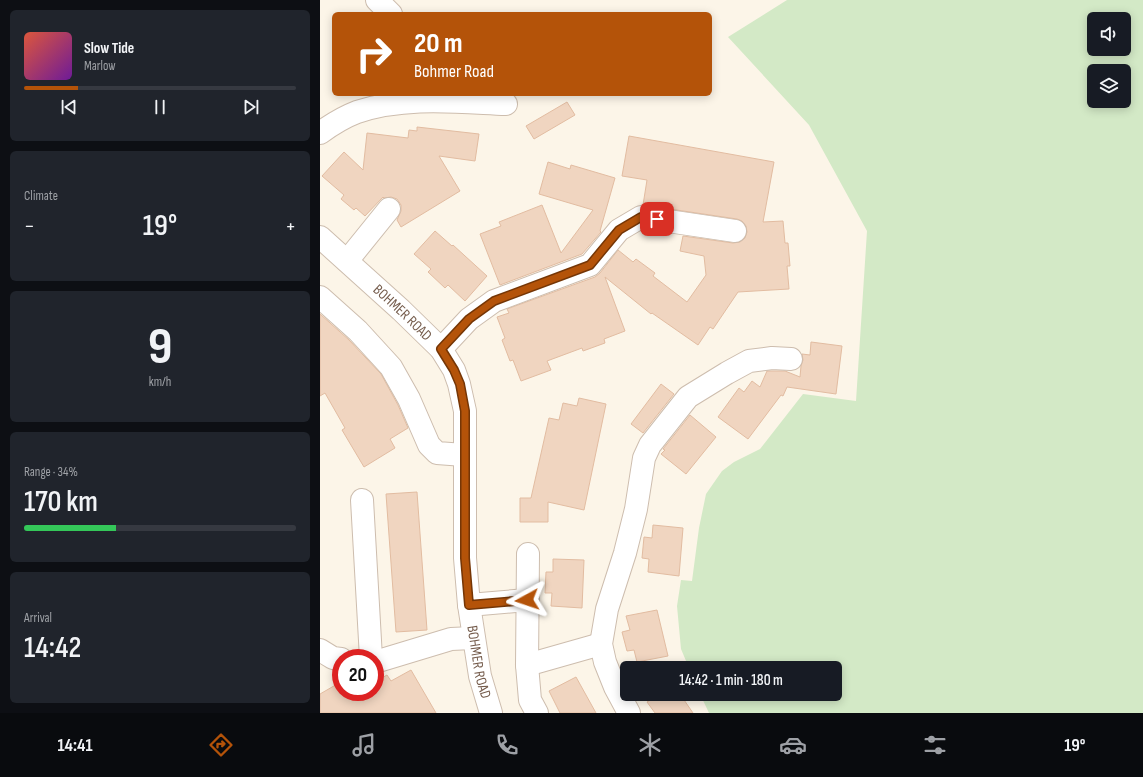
<!DOCTYPE html>
<meta charset="utf-8">
<style>
:root{--surface:#171b24;--page:#20242c;--text:#f1f3f6;--muted:#9ea1a6;--line:#363941;--accent:#b45309}
body{margin:0;font-family:"Sofia Sans Condensed",sans-serif;background:var(--page);color:var(--text);height:100vh;display:flex;flex-direction:column;font-size:15px;white-space:nowrap}
*{box-sizing:border-box;margin:0}
p{font-size:13px;color:var(--muted)}
.icon{flex:none;width:22px;height:22px;fill:none;stroke:currentColor;stroke-width:2;stroke-linecap:round;stroke-linejoin:round}
.map{position:relative;flex:1;overflow:hidden}
.sheet{display:flex;flex-direction:column;gap:10px;padding:10px;background:#0d0f14;width:320px}
.sheet>*{flex:none}
.top-card{position:absolute;left:12px;top:12px;width:380px;height:84px;border-radius:6px;box-shadow:0 2px 10px #0003;background:#b45309;color:#fff;overflow:hidden}
.controls{position:absolute;left:767px;top:12px;display:grid;gap:8px}
.controls a{display:grid;place-items:center;width:44px;height:44px;border-radius:6px;background:var(--surface);box-shadow:0 2px 10px #0003;font-size:20px}
.speed{position:absolute;left:12px;top:649px;display:flex;gap:8px;font-size:20px;font-weight:700;text-align:center}
.speed>*{display:grid;place-content:center;width:52px;height:52px;border-radius:50%;background:var(--surface);box-shadow:0 2px 10px #0003;line-height:1}
.speed .limit{border:6px solid #d22;background:#fff;color:#111}
.pin{position:absolute;display:grid;place-items:center;width:34px;height:34px;color:#fff;margin:-17px;border-radius:8px;box-shadow:0 2px 6px #0006}
.me{position:absolute;width:44px;margin:-22px;rotate:265deg;stroke-linejoin:round;filter:drop-shadow(0 0 3px #0008)}
.turn{display:flex;align-items:center;gap:14px;height:84px;padding:0 16px;font-size:18px}
.turn .icon{width:52px;height:52px;stroke-width:2.5}
.turn b{display:block;font-size:28px;line-height:34px}
.big{font-size:30px;font-weight:600;line-height:1.1}
.sheet .card{flex:1;display:flex;flex-direction:column;justify-content:center;gap:6px;min-width:0;padding:0 14px;border-radius:6px;background:var(--page)}
.sheet .dial{align-items:center;gap:0}
.dial b{font-size:52px;line-height:1}
.song{display:flex;align-items:center;gap:12px}
.cover{width:48px;height:48px;border-radius:6px;background:linear-gradient(135deg,hsl(10 70% 55%),hsl(280 70% 35%))}
.played{height:4px;border-radius:2px;background:linear-gradient(90deg,var(--accent) 20%,var(--line) 20%)}
.keys{display:flex;justify-content:space-around;direction:ltr}
.heat{display:flex;justify-content:space-between;align-items:center;font-size:22px;direction:ltr}
.charge{height:6px;border-radius:3px;background:linear-gradient(90deg,#34c759 34%,var(--line) 0)}
.trip{position:absolute;left:300px;top:661px;width:222px;height:40px;border-radius:6px;background:var(--surface);box-shadow:0 2px 10px #0003;font-weight:600;line-height:40px;text-align:center}
.tabs{display:flex;height:64px;justify-content:space-around;align-items:center;background:#090b0e;color:var(--muted)}
.tabs .icon{width:28px;height:28px}
.tabs .current{color:var(--accent)}
.tabs b{font-size:18px;color:var(--text)}
main{display:flex;flex:1;min-height:0}
.map>svg:first-child{display:block}
</style>
<main>
<section class="sheet">
<div class="card">
<div class="song"><i class="cover"></i><div><b>Slow Tide</b><p>Marlow</p></div></div>
<div class="played"></div>
<div class="keys"><svg class="icon" aria-label="previous" viewBox="0 0 24 24"><path d="M18 5L8 12l10 7zM5 5v14"/></svg><svg class="icon" aria-label="pause" viewBox="0 0 24 24"><path d="M8 5v14M16 5v14"/></svg><svg class="icon" aria-label="next" viewBox="0 0 24 24"><path d="M6 5l10 7-10 7zM19 5v14"/></svg></div>
</div>
<div class="card"><p>Climate</p>
<div class="heat"><a>−</a><b class="big">19°</b><a>+</a></div>
</div>
<div class="card dial"><b>9</b><p>km/h</p></div>
<div class="card"><p>Range · 34%</p><b class="big">170 km</b><div class="charge"></div></div>
<div class="card"><p>Arrival</p><b class="big">14:42</b></div>
</section>
<div class="map">
<svg width="823" height="713" viewBox="0 0 823 713">
<rect width="100%" height="100%" fill="#fcf5e8"/>
<!-- green -->
<path fill="#d3e9c6" fill-rule="evenodd" d="M467,0h356v713h-434l-9,-19h135v-26h-146l-8,-19 -4,-43 4,-26 11,1 7,-53 7,-34 16,-23 12,-9 26,-13 43,-55 53,7 11,-170 -58,-106 -81,-88zM774,19h30v30h-30zM774,71h30v30h-30z"/>
<!-- building -->
<path fill="#f0d5c0" stroke="#e2bca1" d="M247,102l8,13 -41,24 -8,-13z
M97,127l62,7 -4,27 -36,-5 21,35 -59,36 -4,-7 4,-9v-6l-4,-6 -6,-2 -7,1 -1,-1 -18,19 -9,-8 -2,2 -13,-11 3,-4 -22,-19 22,-24 19,18 4,-37 41,5 1,-8 8,1z
M309,136l145,26 -11,60 20,-1 2,22h3l2,23h-3l2,23 -51,3 -25,37 -3,-2 -12,18 -46,-32 -1,1 -46,-37 20,54 -21,8 1,4 -22,8 -1,-3 -35,13 4,9 -30,11 -8,-21 -3,1 -8,-21 3,-2 -8,-21 12,-4 -2,-4 88,-32 5,-4 18,-23 15,12 3,-3 19,14 -2,3 34,26 19,-27 -2,-19 -24,-5 3,-15 50,7 7,-1 5,-4 2,-6 -1,-6 -4,-5 -5,-2 -94,-14 4,-25 -25,-4z
M228,162l22,7 1,-4 44,13 -15,53 1,1 -19,22 -82,31 -20,-51 21,-8 -2,-4 43,-17 19,48 32,-43 -54,-16z
M115,231l17,15 1,-1 34,31 -22,25 -17,-16 -3,3 -17,-16 3,-3 -17,-15z
M0,314l29,26 32,34 17,31 10,23 -18,11 5,9 -31,19 -22,-37 3,-2 -20,-35 -5,3z
M491,342l31,4 -6,48 -49,-7 -4,9 -2,-1 -33,44 -30,-22 21,-29 5,4 8,-11 8,6 7,-16h18l15,6 1,-11 2,-6 -1,-6 8,1z
M341,384l13,10 -31,39 -12,-9z
M259,398l27,6 -22,106 -36,-8v20h-28v-24h11l18,-80 10,2 4,-17 14,3z
M370,415l26,22 -30,37 -25,-20 4,-4 -2,-1z
M97,492l10,138 -31,2 -10,-138z
M333,525l30,3 -4,48 -31,-4 1,-13 -7,-1 2,-21 8,1z
M233,559l31,1 -2,48 -31,-2 1,-13h-7l1,-21h7z
M337,610l11,46 -31,6 -3,-12 -7,1 -5,-19 8,-2 -4,-14z
M91,670l25,43h-116v-19l19,-11 2,3v6h34v-10l12,-7 4,6z
M256,677l20,36h-36l-11,-22z
M339,694h21l13,19h-38l-8,-11z"/>
<g fill="none" stroke-linecap="round" stroke-linejoin="round">
<defs>
<g id="minor">
<path d="M57,0l14,14"/>
<path d="M0,133c11,-8 24,-16 37,-21 48,-16 100,-10 149,-8"/>
<path id="s1" d="M0,237l81,73 40,39 13,21 5,14 6,27v147l4,47 11,71 11,37"/>
<path d="M27,261l42,-52"/>
<path d="M0,297l38,34 33,36 18,32 20,46 8,8 27,2"/>
<path d="M121,349l28,-30 25,-18 96,-36 29,-35 22,-13 94,14"/>
<path d="M42,500l9,158"/>
<path d="M208,554l-1,111 3,35 7,13"/>
<path d="M149,605l58,-5"/>
<path d="M0,650l13,8 8,1"/>
<path d="M55,662l76,-23 22,-1"/>
<path d="M207,665l74,-21"/>
<path d="M309,713l-14,-26 -10,-25 -4,-18 6,-35 18,-56 11,-44 8,-51 6,-13 38,-48 39,-24 22,-12 23,-3 19,1"/>
</g>
</defs>
<!-- minor casing -->
<use href="#minor" stroke="#cdbdae" stroke-width="24"/>
<!-- minor -->
<use href="#minor" stroke="#fff" stroke-width="22"/>
</g>
<g fill="none" stroke-linecap="round" stroke-linejoin="round">
<defs>
<path id="route" d="M207,600l-58,5 -4,-47v-147l-5,-27 -6,-14 -13,-21 28,-30 25,-18 96,-36 29,-35 22,-13 16,2"/>
</defs>
<!-- route casing -->
<use href="#route" stroke="#753606" stroke-width="10"/>
<!-- route -->
<use href="#route" stroke="#b45309" stroke-width="7"/>
</g>
<g text-anchor="middle" stroke-width="3.5" stroke-linejoin="round" paint-order="stroke">
<!-- street labels -->
<g font-size="15" fill="#755c4c" stroke="#fef9ee">
<text dy="5" stroke="none"><textPath href="#s1" startOffset="112">BOHMER ROAD</textPath></text>
<text dy="5" stroke="none"><textPath href="#s1" startOffset="484">BOHMER ROAD</textPath></text>
</g>
</g>
</svg>
<div class="controls">
<a><svg class="icon" aria-label="sound" viewBox="0 0 24 24"><path d="M4 9h4l5-4v14l-5-4H4zM17 9q2 3 0 6"/></svg></a>
<a><svg class="icon" aria-label="layers" viewBox="0 0 24 24"><path d="M12 4l9 5-9 5-9-5zM3 14l9 5 9-5"/></svg></a>
</div>
<div class="speed"><div class="limit">20</div></div>
<div class="pin" style="left:337px;top:219px;background:#d93025"><svg class="icon" aria-label="arrive" viewBox="0 0 24 24"><path d="M6 21V4h12l-3 4 3 4H6"/></svg></div>
<svg class="me" style="left:207px;top:600px" viewBox="-20 -20 40 40"><path d="M0-17L14 15 0 8-14 15z" fill="#b45309" stroke="#fff" stroke-width="4"/></svg>
<div class="trip">14:42 · 1 min · 180 m</div>
<div class="top-card">
<div class="turn"><svg class="icon" aria-label="right" viewBox="0 0 24 24"><path d="M7 20v-9h11M14 6l5 5-5 5"/></svg><div><b>20 m</b>Bohmer Road</div></div>
</div>
</div>
</main>
<nav class="tabs">
<b>14:41</b>
<svg class="icon current" aria-label="directions" viewBox="0 0 24 24"><path d="M12 3l9 9-9 9-9-9zM9 14v-3h6M13 9l2 2-2 2"/></svg>
<svg class="icon" aria-label="music" viewBox="0 0 24 24"><path d="M9 18V5l10-2v13"/><circle cx="6" cy="18" r="3"/><circle cx="16" cy="16" r="3"/></svg>
<svg class="icon" aria-label="phone" viewBox="0 0 24 24"><path d="M5 4h4l2 5-3 2q2 4 5 5l2-3 5 2v4C11 20 4 13 5 4z"/></svg>
<svg class="icon" aria-label="climate" viewBox="0 0 24 24"><path d="M12 3v18M4 7l16 10M4 17L20 7"/></svg>
<svg class="icon" aria-label="car" viewBox="0 0 24 24"><path d="M5 17H2v-5l4-1 3-4h7l3 4 3 1v5h-3M9 17h6M6 11h13"/><circle cx="7" cy="17" r="2"/><circle cx="17" cy="17" r="2"/></svg>
<svg class="icon" aria-label="filters" viewBox="0 0 24 24"><path d="M4 7h16M4 17h16"/><circle cx="9" cy="7" r="2"/><circle cx="15" cy="17" r="2"/></svg>
<b>19°</b>
</nav>
